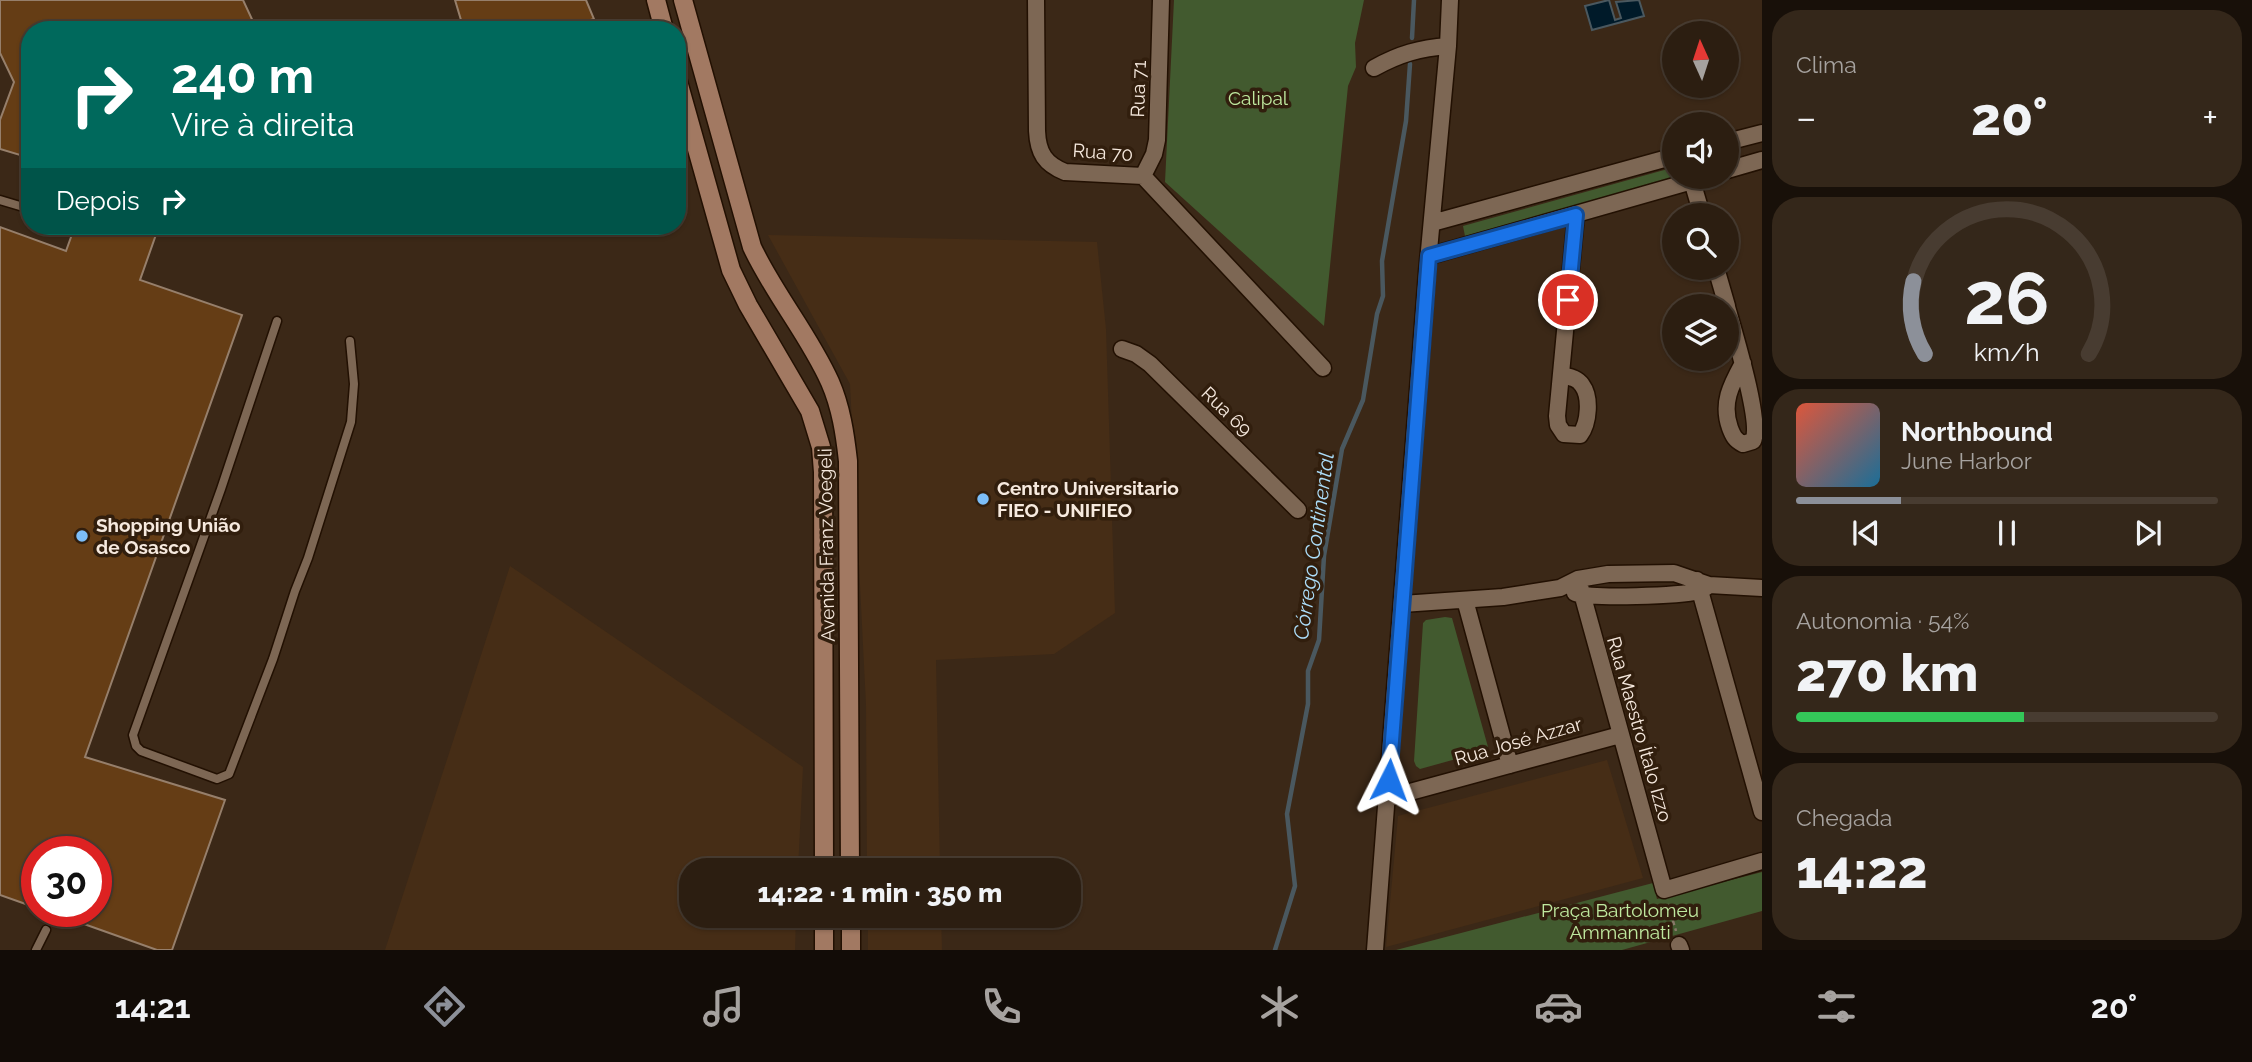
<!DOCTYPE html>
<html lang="pt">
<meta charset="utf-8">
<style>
:root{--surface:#2c1e11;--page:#34271a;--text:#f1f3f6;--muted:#a6a29f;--line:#483c31;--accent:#8c9099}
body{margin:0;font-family:Raleway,sans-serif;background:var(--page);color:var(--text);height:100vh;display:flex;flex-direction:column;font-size:26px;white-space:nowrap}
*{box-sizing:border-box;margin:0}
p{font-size:23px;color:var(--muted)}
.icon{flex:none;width:38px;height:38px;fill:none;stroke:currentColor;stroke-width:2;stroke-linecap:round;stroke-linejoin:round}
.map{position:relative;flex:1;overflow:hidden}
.sheet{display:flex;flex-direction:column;gap:10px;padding:10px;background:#181009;width:490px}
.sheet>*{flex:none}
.top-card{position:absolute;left:21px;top:21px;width:665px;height:214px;border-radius:28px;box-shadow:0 2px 5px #0004,0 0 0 2px var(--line);background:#00695c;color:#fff;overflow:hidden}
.needle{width:46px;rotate:357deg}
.controls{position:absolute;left:1662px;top:21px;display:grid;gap:14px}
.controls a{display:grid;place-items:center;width:77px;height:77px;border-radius:50%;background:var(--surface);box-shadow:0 2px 5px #0004,0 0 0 2px var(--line);font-size:35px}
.speed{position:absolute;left:21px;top:836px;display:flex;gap:14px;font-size:35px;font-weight:700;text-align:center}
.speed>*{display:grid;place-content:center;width:91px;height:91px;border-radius:50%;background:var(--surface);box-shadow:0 2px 5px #0004,0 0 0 2px var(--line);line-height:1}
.speed .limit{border:10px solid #d22;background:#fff;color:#111}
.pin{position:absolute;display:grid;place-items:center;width:60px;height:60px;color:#fff;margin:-30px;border:4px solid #fff;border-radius:50%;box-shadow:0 2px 7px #0007}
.me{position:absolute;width:77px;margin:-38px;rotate:3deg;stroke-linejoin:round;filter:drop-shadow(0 0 5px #0008)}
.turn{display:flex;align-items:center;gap:24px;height:147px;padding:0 35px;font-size:32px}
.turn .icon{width:91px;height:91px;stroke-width:2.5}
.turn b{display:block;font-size:49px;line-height:60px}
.then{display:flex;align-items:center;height:66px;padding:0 35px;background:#0003;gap:14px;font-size:26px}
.big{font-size:52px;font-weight:800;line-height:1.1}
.sheet .tile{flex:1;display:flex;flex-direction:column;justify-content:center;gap:10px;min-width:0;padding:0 24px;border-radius:28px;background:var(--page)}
.sheet .dial{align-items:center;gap:0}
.dial svg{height:182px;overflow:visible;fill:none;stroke:var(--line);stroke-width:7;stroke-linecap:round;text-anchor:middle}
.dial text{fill:var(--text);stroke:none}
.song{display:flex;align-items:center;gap:21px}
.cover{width:84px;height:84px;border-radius:10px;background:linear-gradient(135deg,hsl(10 70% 55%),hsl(200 70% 35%))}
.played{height:7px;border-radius:4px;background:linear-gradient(90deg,var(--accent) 25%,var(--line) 25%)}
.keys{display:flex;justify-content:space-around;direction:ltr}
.heat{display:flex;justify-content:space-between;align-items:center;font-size:38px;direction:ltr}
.charge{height:10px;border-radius:5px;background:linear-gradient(90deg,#34c759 54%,var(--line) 0)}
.trip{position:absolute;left:679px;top:858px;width:402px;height:70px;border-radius:28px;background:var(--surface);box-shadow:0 2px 5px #0004,0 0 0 2px var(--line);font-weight:800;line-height:70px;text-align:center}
.dock{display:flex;height:112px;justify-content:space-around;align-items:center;background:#120c07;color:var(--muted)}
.dock .icon{width:49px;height:49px}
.dock .active{color:var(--accent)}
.dock b{font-size:32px;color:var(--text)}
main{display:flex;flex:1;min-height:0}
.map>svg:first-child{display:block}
</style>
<main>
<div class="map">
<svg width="1762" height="950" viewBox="0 0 1762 950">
<rect width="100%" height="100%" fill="#3b2817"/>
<!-- built -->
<path fill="#462d16" d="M768,235l329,7 9,87 9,284 -61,41 -118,6 4,210h-73l-1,-165 -16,-321z
M510,566l293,201 -5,103h-107v45h105l-1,35h-410z
M1607,760l36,118 -257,69 12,-131z
M868,915h73l1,35h-74z"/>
<!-- green -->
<path fill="#425a2f" d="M1174,0h190l-9,43 1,24 -8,19 -24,240 -159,-144z
M1675,167v10l-210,59 -2,-10z
M1445,617l7,1 36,129 -3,4 -65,18 -4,-3 -2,-5 9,-138 3,-3z
M1762,872v39l-140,39h-226l257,-67 4,16z"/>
<!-- water -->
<path fill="#001a29" stroke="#4a585f" stroke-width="2" d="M1609,0l6,20 6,-2 -5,-16 23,-2 5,16 -52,14 -7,-24z"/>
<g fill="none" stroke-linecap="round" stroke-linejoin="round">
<!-- stream -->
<path stroke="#4a585f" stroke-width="4.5" d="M1412,38l2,-38
M1275,950l20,-64 -8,-72 21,-110v-33l11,-31 5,-84 18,-107 21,-49 14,-86 6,-18 -1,-35 24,-140 4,-57"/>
</g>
<!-- building -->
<path fill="#653d15" stroke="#967f6b" stroke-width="2" d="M0,0h243l14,30h-227v128l-30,-9v-29l14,-38 -14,-29z
M455,0h131l8,19 -38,11h-92z
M75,226h84l-19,54 102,35 -157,442 140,43 -53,150h-15l-104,-37 43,-1v-60h-59v56l-37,-13v-668l66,24z"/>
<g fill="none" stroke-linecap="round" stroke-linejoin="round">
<defs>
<path id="service" d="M0,200l30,9
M277,321l-56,168 -88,246 3,11 5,5 76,28 12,-5 44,-115 22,-68 13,-33 43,-136 3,-38 -4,-43
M36,950l10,-20"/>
<path id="minor" d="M1036,0l1,131c1,22 8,33 28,41l78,4 180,192
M1374,68c25,-14 46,-20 74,-22
M1727,142l35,-9
M1727,170l35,-10
M1143,176l11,-22 3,-14 4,-140
M1692,181l10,34
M1432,223l243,-67
M1429,256l277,-79
M1716,268l11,38
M1727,307c7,25 35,116 26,134l-10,3c-8,-4 -10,-8 -13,-16 -9,-25 1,-43 13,-65
M1122,349l14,5 14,10 148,146
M1562,375c8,2 15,3 20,10 9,12 7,38 -2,50l-16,-1 -6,-9 -1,-9 19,-201
M1578,579l86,311 98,-29
M1697,580l65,232
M1575,593c18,6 104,3 124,-2 4,-1 5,-2 9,-5
M1465,600l45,165
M1402,604l101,-7 57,-9 18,-9 30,-5 66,-1 35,12 53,3
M1388,798l232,-63
M1679,945l2,5
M1375,950l52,-678 21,-226 2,-46"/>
<path id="secondary" d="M656,0l8,30
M683,0l69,247c22,47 57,88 78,135 11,25 15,52 18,79l2,409
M677,78l54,192 17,35 62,106 11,36 2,25 1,398
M824,915v35
M851,915v35"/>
</defs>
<!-- service casing -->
<use href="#service" stroke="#221002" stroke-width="11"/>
<!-- minor casing -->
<use href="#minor" stroke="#221002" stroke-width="19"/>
<!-- secondary casing -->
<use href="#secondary" stroke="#221002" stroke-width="21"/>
<!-- path -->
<path stroke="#89796a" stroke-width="2.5" stroke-dasharray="5 3.5" stroke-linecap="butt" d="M1668,904l8,27"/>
<!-- service -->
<use href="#service" stroke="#7d6754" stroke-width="8"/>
<!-- minor -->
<use href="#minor" stroke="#7d6754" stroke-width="16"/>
<!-- secondary -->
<use href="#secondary" stroke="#a27962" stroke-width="18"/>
</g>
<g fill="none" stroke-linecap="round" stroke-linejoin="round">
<defs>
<path id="route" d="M1389,780l40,-524 147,-41 -8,85"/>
</defs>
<!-- route casing -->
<use href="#route" stroke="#114b97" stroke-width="18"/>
<!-- route -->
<use href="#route" stroke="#1a73e8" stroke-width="12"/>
</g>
<!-- markers -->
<g fill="#7cbef9" stroke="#311e0d" stroke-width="2.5">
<circle cx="983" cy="499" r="7"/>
<circle cx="82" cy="536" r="7"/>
</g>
<g text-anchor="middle" stroke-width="7" stroke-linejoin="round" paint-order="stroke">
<!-- street labels -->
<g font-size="19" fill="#f6e9de" stroke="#311e0d">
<text transform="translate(1138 89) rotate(-88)" y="7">Rua 71</text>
<text transform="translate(1103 152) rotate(4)" y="7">Rua 70</text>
<text transform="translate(1227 411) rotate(44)" y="7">Rua 69</text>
<text transform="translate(826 545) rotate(-91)" y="7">Avenida Franz Voegeli</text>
<text transform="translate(1640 729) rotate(74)" y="7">Rua Maestro Ítalo Izzo</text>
<text transform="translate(1518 741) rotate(-16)" y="7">Rua José Azzar</text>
</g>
<!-- park labels -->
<g font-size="19" fill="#bfe99f" stroke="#311e0d">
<text x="1258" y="105">Calipal</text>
<text x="1620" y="917">Praça Bartolomeu<tspan x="1620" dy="22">Ammannati</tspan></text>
</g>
<!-- poi labels -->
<g font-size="19" font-weight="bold" fill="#f6e9de" stroke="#311e0d" text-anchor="start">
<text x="997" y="495">Centro Universitario<tspan x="997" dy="22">FIEO - UNIFIEO</tspan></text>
<text x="96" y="532">Shopping União<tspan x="96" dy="22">de Osasco</tspan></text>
</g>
<!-- water labels -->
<g font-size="21" font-style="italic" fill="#acddf9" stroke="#311e0d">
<text transform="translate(1314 546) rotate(-82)" y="7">Córrego Continental</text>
</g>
</g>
</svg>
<div class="controls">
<a><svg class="needle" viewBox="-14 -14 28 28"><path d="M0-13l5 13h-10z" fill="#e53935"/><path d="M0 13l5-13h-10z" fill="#a6a29f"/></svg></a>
<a><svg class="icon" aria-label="sound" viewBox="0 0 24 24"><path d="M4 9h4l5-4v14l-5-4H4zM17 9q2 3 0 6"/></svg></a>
<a><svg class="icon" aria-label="search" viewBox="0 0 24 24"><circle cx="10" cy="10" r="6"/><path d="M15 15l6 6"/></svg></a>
<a><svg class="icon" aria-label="layers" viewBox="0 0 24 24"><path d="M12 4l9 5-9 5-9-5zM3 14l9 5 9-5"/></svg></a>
</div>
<div class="speed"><div class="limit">30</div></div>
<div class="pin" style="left:1568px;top:300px;background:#d93025"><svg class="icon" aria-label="arrive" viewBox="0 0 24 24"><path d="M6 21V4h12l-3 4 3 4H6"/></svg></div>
<svg class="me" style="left:1389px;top:780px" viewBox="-20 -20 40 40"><path d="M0-17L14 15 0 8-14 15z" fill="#1a73e8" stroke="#fff" stroke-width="4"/></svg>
<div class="trip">14:22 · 1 min · 350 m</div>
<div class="top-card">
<div class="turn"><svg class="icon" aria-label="right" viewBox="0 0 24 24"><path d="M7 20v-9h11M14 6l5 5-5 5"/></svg><div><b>240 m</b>Vire à direita</div></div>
<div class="then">Depois<svg class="icon" aria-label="right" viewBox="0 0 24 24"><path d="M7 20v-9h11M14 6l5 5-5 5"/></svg></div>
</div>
</div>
<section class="sheet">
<div class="tile"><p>Clima</p>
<div class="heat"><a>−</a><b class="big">20°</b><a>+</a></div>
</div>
<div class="tile dial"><svg viewBox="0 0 100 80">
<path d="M14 69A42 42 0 1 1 86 69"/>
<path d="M14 69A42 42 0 0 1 9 37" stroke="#8c9099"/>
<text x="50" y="56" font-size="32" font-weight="700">26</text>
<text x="50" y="72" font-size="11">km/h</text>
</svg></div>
<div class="tile">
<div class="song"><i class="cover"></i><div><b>Northbound</b><p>June Harbor</p></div></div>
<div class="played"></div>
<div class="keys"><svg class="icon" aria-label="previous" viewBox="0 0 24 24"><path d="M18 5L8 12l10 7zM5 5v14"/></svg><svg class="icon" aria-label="pause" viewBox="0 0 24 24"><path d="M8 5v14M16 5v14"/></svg><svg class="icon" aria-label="next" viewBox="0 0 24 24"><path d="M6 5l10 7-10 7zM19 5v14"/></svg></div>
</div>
<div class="tile"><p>Autonomia · 54%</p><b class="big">270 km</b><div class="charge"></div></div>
<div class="tile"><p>Chegada</p><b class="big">14:22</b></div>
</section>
</main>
<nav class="dock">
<b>14:21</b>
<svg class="icon active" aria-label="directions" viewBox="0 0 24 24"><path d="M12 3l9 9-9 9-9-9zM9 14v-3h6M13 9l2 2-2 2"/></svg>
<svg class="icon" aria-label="music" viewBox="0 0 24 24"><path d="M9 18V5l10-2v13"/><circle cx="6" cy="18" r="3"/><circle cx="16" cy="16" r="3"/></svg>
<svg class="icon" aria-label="phone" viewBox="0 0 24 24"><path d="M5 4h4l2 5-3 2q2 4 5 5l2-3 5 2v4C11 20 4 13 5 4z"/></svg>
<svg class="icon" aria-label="climate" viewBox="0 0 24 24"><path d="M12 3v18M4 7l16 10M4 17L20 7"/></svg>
<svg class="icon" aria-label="car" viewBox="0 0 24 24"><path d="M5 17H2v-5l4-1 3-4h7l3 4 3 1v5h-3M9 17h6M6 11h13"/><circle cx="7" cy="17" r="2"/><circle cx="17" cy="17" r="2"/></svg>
<svg class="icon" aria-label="filters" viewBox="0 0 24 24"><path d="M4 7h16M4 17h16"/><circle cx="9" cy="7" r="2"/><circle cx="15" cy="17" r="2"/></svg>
<b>20°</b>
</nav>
